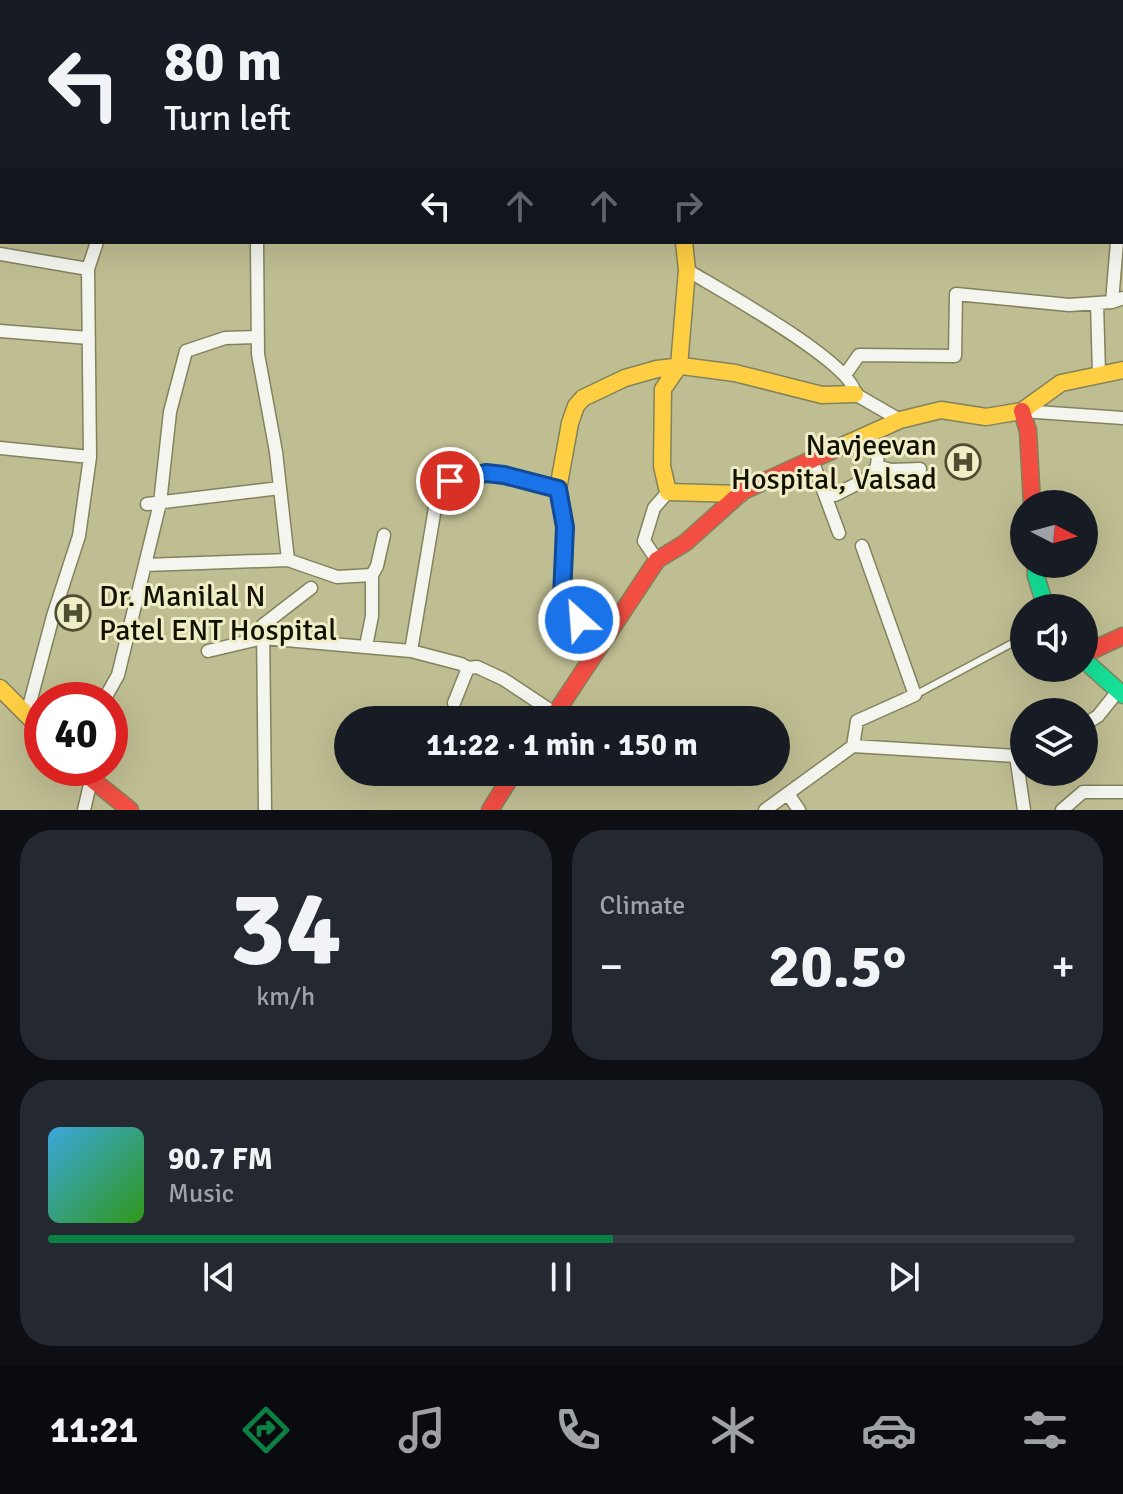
<!DOCTYPE html>
<meta charset="utf-8">
<style>
:root{--surface:#171b24;--page:#242831;--text:#f1f3f6;--muted:#9ea1a6;--line:#363941;--accent:#0b8043}
body{margin:0;font-family:Signika,sans-serif;background:var(--page);color:var(--text);height:100vh;display:flex;flex-direction:column;font-size:30px;white-space:nowrap}
*{box-sizing:border-box;margin:0}
p{font-size:26px;color:var(--muted)}
.icon{flex:none;width:44px;height:44px;fill:none;stroke:currentColor;stroke-width:2;stroke-linecap:round;stroke-linejoin:round}
.map{position:relative;height:810px;overflow:hidden}
.details{display:flex;flex-direction:column;gap:20px;padding:20px;background:#0d0f14;flex:1}
.details>*{flex:none}
.banner{position:absolute;left:0px;top:0px;width:1124px;height:244px;box-shadow:0 8px 32px #0002;background:#171b24;color:var(--text);overflow:hidden}
.needle{width:52px;rotate:96deg}
.fabs{position:absolute;left:1010px;top:490px;display:grid;gap:16px}
.fabs a{display:grid;place-items:center;width:88px;height:88px;border-radius:50%;background:var(--surface);box-shadow:0 8px 32px #0002;font-size:40px}
.speed{position:absolute;left:24px;top:682px;display:flex;gap:16px;font-size:40px;font-weight:700;text-align:center}
.speed>*{display:grid;place-content:center;width:104px;height:104px;border-radius:50%;background:var(--surface);box-shadow:0 8px 32px #0002;line-height:1}
.speed .limit{border:12px solid #d22;background:#fff;color:#111}
.pin{position:absolute;display:grid;place-items:center;width:68px;height:68px;color:#fff;margin:-34px;border:4px solid #fff;border-radius:50%;box-shadow:0 2px 8px #0007}
.me{position:absolute;width:88px;margin:-44px;rotate:334deg;stroke-linejoin:round;filter:drop-shadow(0 0 6px #0008)}
.turn{display:flex;align-items:center;gap:28px;height:168px;padding:0 32px;font-size:36px}
.turn .icon{width:104px;height:104px;stroke-width:2.5}
.turn b{display:block;font-size:56px;line-height:68px}
.lanes{display:flex;align-items:center;height:76px;padding:0 32px;background:#0003;justify-content:center;gap:40px;direction:ltr}
.lanes .off{opacity:.35}
.big{font-size:60px;font-weight:700;line-height:1.1}
.details .card{flex:1;display:flex;flex-direction:column;justify-content:center;gap:12px;min-width:0;padding:0 28px;border-radius:32px;background:var(--page)}
.details .dial{align-items:center;gap:0}
.dial b{font-size:104px;line-height:1}
.song{display:flex;align-items:center;gap:24px}
.cover{width:96px;height:96px;border-radius:12px;background:linear-gradient(135deg,hsl(200 70% 55%),hsl(110 70% 35%))}
.played{height:8px;border-radius:4px;background:linear-gradient(90deg,var(--accent) 55%,var(--line) 55%)}
.keys{display:flex;justify-content:space-around;direction:ltr}
.heat{display:flex;justify-content:space-between;align-items:center;font-size:44px;direction:ltr}
.details .tiles{flex:1;display:grid;gap:20px;grid-template-columns:1fr 1fr}
.card:last-child{grid-column:span 2}
.trip{position:absolute;left:334px;top:706px;width:456px;height:80px;border-radius:40px;background:var(--surface);box-shadow:0 8px 32px #0002;font-weight:700;line-height:80px;text-align:center}
.tab-bar{display:flex;height:128px;justify-content:space-around;align-items:center;background:#090b0e;color:var(--muted)}
.tab-bar .icon{width:56px;height:56px}
.tab-bar .current{color:var(--accent)}
.tab-bar b{font-size:36px;color:var(--text)}
.map>svg:first-child{display:block}
</style>
<div class="map">
<svg width="1123" height="810" viewBox="0 0 1123 810">
<rect width="100%" height="100%" fill="#bfbe92"/>
<g fill="none" stroke-linecap="round" stroke-linejoin="round">
<defs>
<path id="lane" d="M915,695l109,-58"/>
<path id="street" d="M62,0l11,2
M560,0l1,2
M149,2l1,-2
M232,2l1,-2
M312,2l1,-2
M919,2v-2
M0,63h2
M0,167h2
M1122,168l1,-14
M257,242l1,112 18,98 12,108
M1117,242l-5,60 11,-4
M0,254l88,15
M687,270c31,19 167,93 168,124l45,26
M1097,303l2,72
M0,331l89,7
M845,375l14,-20 96,1 1,-62 113,11 43,-3
M1022,411l101,7
M0,448l90,9
M812,460l27,73
M877,466l14,4 29,-1
M835,495c33,-18 56,-20 34,-62
M147,504l133,-16
M657,560l-13,-19 10,-33 14,-16
M145,565l143,-5 49,17 35,-2
M366,646l6,-30v-41l5,-9 7,-31
M208,651l55,-13 148,13 50,13 7,4 9,-1 26,12 53,35
M411,651l27,-161c37,-27 80,-11 120,-1
M104,700l14,-25 42,-172 10,-91 16,-61 39,-13 33,-1
M454,703l14,-35
M27,714l26,-98 26,-80 11,-79 -2,-188 9,-27
M1084,725l14,-9 20,-25
M853,746l163,10 8,-3
M1016,756l8,54
M788,794l11,16
M84,810l7,-30
M265,810l-2,-185 48,-37
M765,810l88,-64 4,-25 58,-26 -53,-149
M1062,810l21,-18h40"/>
<path id="fast" d="M661,0v2
M1036,564v12l10,32
M1084,660l39,35"/>
<path id="slow" d="M684,242l3,28 -8,96 -16,23 -1,77 6,26 72,2
M831,451l69,-31 41,-10 45,7 36,-6 39,-28 62,-13
M608,635l-29,-15 -17,-23 3,-70 -7,-38 12,-66 6,-17 7,-8 42,-20 32,-9 25,-3 53,7 87,22 33,-1
M0,688l42,42"/>
<path id="jam" d="M1022,411l6,20 4,73
M1084,654l39,-18
M551,720l106,-160 28,-17 58,-52 88,-40
M78,768l52,42
M490,810l24,-38"/>
</defs>
<!-- lane casing -->
<use href="#lane" stroke="#82825d" stroke-width="9"/>
<!-- street casing -->
<use href="#street" stroke="#82825d" stroke-width="15"/>
<!-- fast casing -->
<use href="#fast" stroke="#82825d" stroke-width="19"/>
<!-- slow casing -->
<use href="#slow" stroke="#82825d" stroke-width="19"/>
<!-- jam casing -->
<use href="#jam" stroke="#82825d" stroke-width="19"/>
<!-- lane -->
<use href="#lane" stroke="#f5f5ef" stroke-width="6"/>
<!-- street -->
<use href="#street" stroke="#f5f5ef" stroke-width="12"/>
<!-- fast -->
<use href="#fast" stroke="#16e098" stroke-width="16"/>
<!-- slow -->
<use href="#slow" stroke="#ffcf43" stroke-width="16"/>
<!-- jam -->
<use href="#jam" stroke="#f24e42" stroke-width="16"/>
</g>
<g fill="none" stroke-linecap="round" stroke-linejoin="round">
<defs>
<path id="route" d="M450,481l36,-8 18,2 54,14 7,38 -3,70 17,23"/>
</defs>
<!-- route casing -->
<use href="#route" stroke="#114b97" stroke-width="20"/>
<!-- route -->
<use href="#route" stroke="#1a73e8" stroke-width="14"/>
</g>
<!-- icons -->
<defs>
<symbol id="hospital-ring" viewBox="-11 -11 22 22"><circle r="9.5" fill="#efeec7" stroke="#4f4e33" stroke-width="1.5"/><path d="M-5-5h3v3.5h4V-5h3V5h-3V1.5h-4V5h-3Z" fill="#4f4e33"/></symbol>
</defs>
<g fill-rule="evenodd">
<use href="#hospital-ring" x="943" y="442" width="40" height="40"/>
<use href="#hospital-ring" x="53" y="593" width="40" height="40"/>
</g>
<g text-anchor="middle" stroke-width="6" stroke-linejoin="round" paint-order="stroke">
<!-- poi labels -->
<g font-size="30" fill="#131100" stroke="#efeec7" text-anchor="end">
<text x="937" y="455">Navjeevan<tspan x="937" dy="34">Hospital, Valsad</tspan></text>
<text x="99" y="606" text-anchor="start">Dr. Manilal N<tspan x="99" dy="34">Patel ENT Hospital</tspan></text>
</g>
</g>
</svg>
<div class="fabs">
<a><svg class="needle" viewBox="-14 -14 28 28"><path d="M0-13l5 13h-10z" fill="#e53935"/><path d="M0 13l5-13h-10z" fill="#9ea1a6"/></svg></a>
<a><svg class="icon" aria-label="sound" viewBox="0 0 24 24"><path d="M4 9h4l5-4v14l-5-4H4zM17 9q2 3 0 6"/></svg></a>
<a><svg class="icon" aria-label="layers" viewBox="0 0 24 24"><path d="M12 4l9 5-9 5-9-5zM3 14l9 5 9-5"/></svg></a>
</div>
<div class="speed"><div class="limit">40</div></div>
<div class="pin" style="left:450px;top:481px;background:#d93025"><svg class="icon" aria-label="arrive" viewBox="0 0 24 24"><path d="M6 21V4h12l-3 4 3 4H6"/></svg></div>
<svg class="me" style="left:579px;top:620px" viewBox="-20 -20 40 40"><circle r="17" fill="#1a73e8" stroke="#fff" stroke-width="3"/><path d="M0-11L8 9 0 5-8 9z" fill="#fff"/></svg>
<div class="trip">11:22 · 1 min · 150 m</div>
<div class="banner">
<div class="turn"><svg class="icon" aria-label="left" viewBox="0 0 24 24"><path d="M17 20v-9H6M10 6l-5 5 5 5"/></svg><div><b>80 m</b>Turn left</div></div>
<div class="lanes"><svg class="icon" aria-label="left" viewBox="0 0 24 24"><path d="M17 20v-9H6M10 6l-5 5 5 5"/></svg><svg class="icon off" aria-label="ahead" viewBox="0 0 24 24"><path d="M12 20V5M6 11l6-6 6 6"/></svg><svg class="icon off" aria-label="ahead" viewBox="0 0 24 24"><path d="M12 20V5M6 11l6-6 6 6"/></svg><svg class="icon off" aria-label="right" viewBox="0 0 24 24"><path d="M7 20v-9h11M14 6l5 5-5 5"/></svg></div>
</div>
</div>
<section class="details">
<div class="tiles">
<div class="card dial"><b>34</b><p>km/h</p></div>
<div class="card"><p>Climate</p>
<div class="heat"><a>−</a><b class="big">20.5°</b><a>+</a></div>
</div>
<div class="card">
<div class="song"><i class="cover"></i><div><b>90.7 FM</b><p>Music</p></div></div>
<div class="played"></div>
<div class="keys"><svg class="icon" aria-label="previous" viewBox="0 0 24 24"><path d="M18 5L8 12l10 7zM5 5v14"/></svg><svg class="icon" aria-label="pause" viewBox="0 0 24 24"><path d="M8 5v14M16 5v14"/></svg><svg class="icon" aria-label="next" viewBox="0 0 24 24"><path d="M6 5l10 7-10 7zM19 5v14"/></svg></div>
</div>
</div>
</section>
<nav class="tab-bar">
<b>11:21</b>
<svg class="icon current" aria-label="directions" viewBox="0 0 24 24"><path d="M12 3l9 9-9 9-9-9zM9 14v-3h6M13 9l2 2-2 2"/></svg>
<svg class="icon" aria-label="music" viewBox="0 0 24 24"><path d="M9 18V5l10-2v13"/><circle cx="6" cy="18" r="3"/><circle cx="16" cy="16" r="3"/></svg>
<svg class="icon" aria-label="phone" viewBox="0 0 24 24"><path d="M5 4h4l2 5-3 2q2 4 5 5l2-3 5 2v4C11 20 4 13 5 4z"/></svg>
<svg class="icon" aria-label="climate" viewBox="0 0 24 24"><path d="M12 3v18M4 7l16 10M4 17L20 7"/></svg>
<svg class="icon" aria-label="car" viewBox="0 0 24 24"><path d="M5 17H2v-5l4-1 3-4h7l3 4 3 1v5h-3M9 17h6M6 11h13"/><circle cx="7" cy="17" r="2"/><circle cx="17" cy="17" r="2"/></svg>
<svg class="icon" aria-label="filters" viewBox="0 0 24 24"><path d="M4 7h16M4 17h16"/><circle cx="9" cy="7" r="2"/><circle cx="15" cy="17" r="2"/></svg>
</nav>
